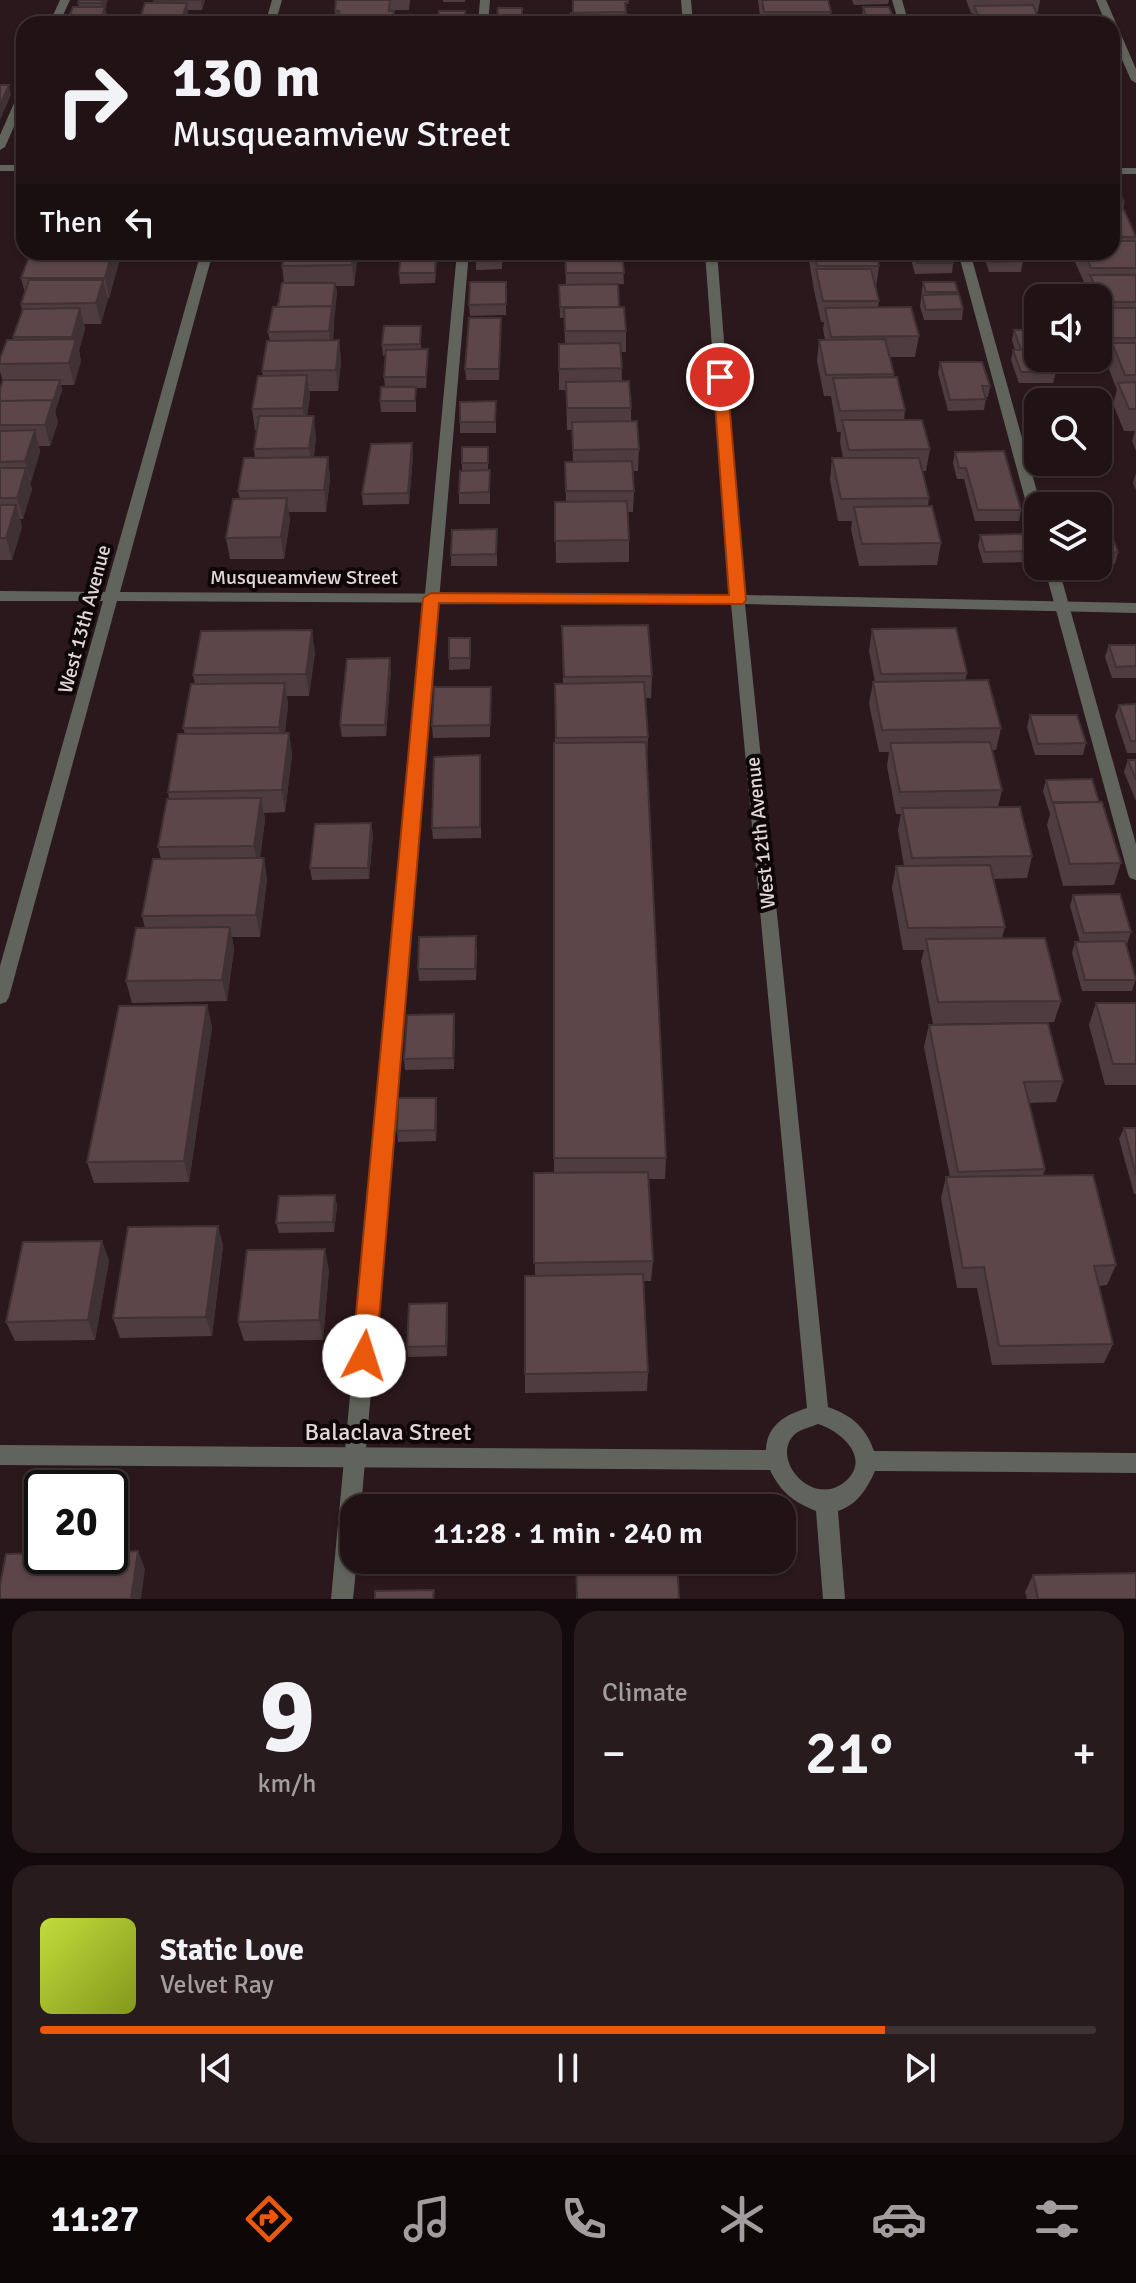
<!DOCTYPE html>
<meta charset="utf-8">
<style>
:root{--surface:#201215;--page:#281b1e;--text:#f1f3f6;--muted:#a29ea0;--line:#3d3234;--accent:#ea580c}
body{margin:0;font-family:Signika,sans-serif;background:var(--page);color:var(--text);height:100vh;display:flex;flex-direction:column;font-size:30px;white-space:nowrap}
*{box-sizing:border-box;margin:0}
p{font-size:26px;color:var(--muted)}
.icon{flex:none;width:44px;height:44px;fill:none;stroke:currentColor;stroke-width:2;stroke-linecap:round;stroke-linejoin:round}
.map{position:relative;height:1599px;overflow:hidden}
.drawer{display:flex;flex-direction:column;gap:12px;padding:12px;background:#120a0c;flex:1}
.drawer>*{flex:none}
.banner{position:absolute;left:16px;top:16px;width:1104px;height:244px;border-radius:24px;box-shadow:0 2px 6px #0004,0 0 0 2px var(--line);background:#201215;color:var(--text);overflow:hidden}
.controls{position:absolute;left:1024px;top:284px;display:grid;gap:16px}
.controls a{display:grid;place-items:center;width:88px;height:88px;border-radius:16px;background:var(--surface);box-shadow:0 2px 6px #0004,0 0 0 2px var(--line);font-size:40px}
.speed{position:absolute;left:24px;top:1470px;display:flex;gap:16px;font-size:40px;font-weight:700;text-align:center}
.speed>*{display:grid;place-content:center;width:104px;height:104px;border-radius:50%;background:var(--surface);box-shadow:0 2px 6px #0004,0 0 0 2px var(--line);line-height:1}
.speed .limit{border:4px solid #111;border-radius:12px;background:#fff;color:#111}
.pin{position:absolute;display:grid;place-items:center;width:68px;height:68px;color:#fff;margin:-34px;border:4px solid #fff;border-radius:50%;box-shadow:0 2px 8px #0007}
.me{position:absolute;width:88px;margin:-44px;rotate:5deg;stroke-linejoin:round;filter:drop-shadow(0 0 6px #0008)}
.turn{display:flex;align-items:center;gap:28px;height:168px;padding:0 24px;font-size:36px}
.turn .icon{width:104px;height:104px;stroke-width:2.5}
.turn b{display:block;font-size:56px;line-height:68px}
.then{display:flex;align-items:center;height:76px;padding:0 24px;background:#0003;gap:16px;font-size:30px}
.big{font-size:60px;font-weight:600;line-height:1.1}
.drawer .tile{flex:1;display:flex;flex-direction:column;justify-content:center;gap:12px;min-width:0;padding:0 28px;border-radius:24px;background:var(--page)}
.drawer .dial{align-items:center;gap:0}
.dial b{font-size:104px;line-height:1}
.song{display:flex;align-items:center;gap:24px}
.cover{width:96px;height:96px;border-radius:12px;background:linear-gradient(135deg,hsl(70 70% 55%),hsl(70 70% 35%))}
.played{height:8px;border-radius:4px;background:linear-gradient(90deg,var(--accent) 80%,var(--line) 80%)}
.keys{display:flex;justify-content:space-around;direction:ltr}
.heat{display:flex;justify-content:space-between;align-items:center;font-size:44px;direction:ltr}
.drawer .tiles{flex:1;display:grid;gap:12px;grid-template-columns:1fr 1fr}
.tile:last-child{grid-column:span 2}
.trip{position:absolute;left:340px;top:1494px;width:456px;height:80px;border-radius:24px;background:var(--surface);box-shadow:0 2px 6px #0004,0 0 0 2px var(--line);font-weight:600;line-height:80px;text-align:center}
.dock{display:flex;height:128px;justify-content:space-around;align-items:center;background:#0d0708;color:var(--muted)}
.dock .icon{width:56px;height:56px}
.dock .on{color:var(--accent)}
.dock b{font-size:36px;color:var(--text)}
.map>svg:first-child{display:block}
</style>
<div class="map">
<svg width="1136" height="1599" viewBox="0 0 1136 1599">
<rect width="100%" height="100%" fill="#2b181c"/>
<g fill="none" stroke-linecap="round" stroke-linejoin="round">
<!-- service -->
<path fill="#60645c" fill-rule="evenodd" d="M60,0h10l-11,24h-10z
M480,0h10l-2,24h-10z
M892,0h10l7,24h-10z
M24,89v15l-19,43 -5,3v-15l19,-43z
M457,252h12l-108,1256h-7v52h3l-4,39h-22z
M958,252h12l71,254h-3v19l-7,-4z
M1044,566h14l78,278v36l-6,-2 -2,-4z"/>
<!-- minor -->
<path fill="#60645c" fill-rule="evenodd" d="M272,0h10l-7,24h-10z
M681,0h10l2,24h-10z
M1096,0h10l30,69v14l-5,-3 -19,-43v-13h-6z
M201,252h12l-93,340 610,3 -25,-343h12l27,343 392,8v10l-391,-9 83,803c23,8 38,20 46,44l262,2v20l-261,-2c-8,18 -18,34 -37,40l7,88h-22l-7,-88c-22,-9 -35,-18 -46,-41l-770,-5v-20l766,5c1,-26 20,-35 41,-42l-76,-804 -614,-3 -108,396 -3,5 -6,2v-38l103,-365h-103v-10l105,1zM818,1424c21,6 52,32 30,55 -33,33 -80,-20 -53,-45 6,-5 16,-7 23,-10z"/>
<!-- tertiary -->
<path fill="#60645c" fill-rule="evenodd" d="M0,165h24v6h-24z
M1112,168h24v6h-24z"/>
</g>
<!-- wall -->
<path fill="#4f3c40" d="M108,0l-3,7 2,9 -3,8h-35l-1,-5 11,-12 -1,-4z
M155,0h50l-3,10h-14l-2,11 -45,1 -1,-3 15,-16z
M336,0h74l-1,10h-17v1h2l1,13h-59l-1,-13z
M443,0h22v2h-22z
M758,0h70l3,12 -1,12h-69z
M852,0h37l-1,4 -34,1z
M966,0h74l-2,12h-2l3,7v4l11,1h-74l-4,-9 1,-2h-2z
M863,7l32,15 -1,2h-30l-2,-7z
M498,8h24v16h-24z
M439,11h26v13h-26z
M1112,181l12,21 -1,8 13,26v215l-4,-10 3,-10h-11l-11,-27 4,-14 -10,-26 1,-5h-2l-8,-21v-40h-11l-1,-2 1,-7 -12,-27 1,-4h-4l-2,-6h42z
M122,252l-13,46h-2l-6,26h-17l1,5 -6,21 2,11 -7,24h-13l1,5 -7,22 3,10 -8,24h-11l1,6 -10,31 2,6 -9,30h-3l2,8 -10,33h-12v-171l3,-7 -3,-11v-12l14,-19 -1,-3 9,-26 -1,-7 4,-11 -4,-15z
M285,252h71l1,8 -3,26h-18l1,7 -4,24 1,10 -1,13h6l2,21 -3,30h-29l1,5 -3,20 9,21 -2,20h14l2,22 -4,33h-37l1,8 -6,39h-54l-4,-21 14,-39 -2,-8 17,-33 -1,-9 3,-19h-2l-3,-21 11,-33 -1,-5 8,-30 -2,-9 16,-49 -2,-17z
M476,252h26v17l-26,1z
M563,252h59l2,32h-58l-1,-31z
M807,252h83v2h-14l3,12 -3,21 3,14 -1,6 41,29 -4,21h-26l5,17 -1,3 12,33 -1,10 26,29 -4,22h-4l7,27 -1,8 13,37 -4,22 -78,1 -8,-37 1,-8h-14l-8,-41 2,-22h11l-3,-16 1,-10h-4l-6,-36h-7l-7,-35 2,-21h6l-2,-11 1,-7h-3l-7,-32 -5,-30 1,-5h-3z
M909,252h41l3,11 -1,10 -37,1z
M986,252h34l3,9 -2,11h-32l-4,-13z
M437,258l-2,25 -35,1 -1,-11z
M506,282v33l-36,1 -1,-11z
M923,282l35,10v2l5,15 -1,11h-38l-4,-14z
M559,285l60,22 7,24v21h-5l1,29 9,27v13l8,28 -1,22h-6l2,20 -1,21h-5l1,28v22l-73,1 -1,-61h11l-1,-40h8l-1,-32h-5l-1,-40h-7v-46l6,-1 -1,-25h-4z
M421,326v23h7l-2,39h-10v24h-35l-1,-11 5,-14 -1,-10 2,-22 -3,1 -1,-11z
M501,329l-2,51h-33l-1,-11z
M1014,330l24,28h15l-1,2 4,12 -3,11h-34l-8,-23 2,-10h2l-3,-10z
M940,362l50,24 -2,11h-3l1,2 -2,11 -36,1 -10,-38z
M1027,395l11,7v22h-7l-6,-18z
M496,401v32h-36v-11z
M412,443l1,12 -4,49 -46,1 -1,-11z
M488,447v23h2v34h-31v-11l3,-23v-7z
M955,452l66,58 -2,11h-44l-11,-42h-7l-4,-16z
M1043,462h47v2l-2,11 -40,1z
M1136,473v17l-3,-7z
M1061,493l50,16 -3,12h-10v-15h-39z
M497,529v37h-46v-11z
M980,535l48,16 -3,11 -42,1 -5,-17z
M1098,536l20,16 -3,12h-17z
M562,626l90,50 -1,22h-6l3,39 -1,22 19,399 -1,21h-17l5,82 -2,20h-7l4,91 -1,19 -122,2v-19l10,-98 -1,-103h20l1,-489 8,-1z
M872,629l95,44 -2,8 36,47 -5,22h-4l10,40 -4,17 34,49 -5,22 -34,1 12,48 -3,11 59,63 -7,21 -121,2 -12,-63 3,-11h-21l-11,-62 4,-22h8l-6,-36 3,-16h-5l-9,-48 2,-14h-10l-10,-48 4,-22h2l-6,-31z
M1109,645h27v33h-24l-7,-21z
M471,649l-1,20 -21,1v-12z
M315,652l-6,44h-22l1,9 -3,28h4l3,22 -7,57 -21,1 1,7 -5,38h4l3,22 -7,57h-28l2,12 -7,52 -95,2 -6,-22 19,-53 -3,-12 19,-57 -3,-12 11,-48 -1,-7 17,-58 -2,-6 12,-44 -2,-9z
M391,670l-5,66 -44,1 -2,-12z
M491,687l-1,50 -57,1 -1,-12z
M1136,704v49h-9l-12,-37 4,-11z
M1030,715l56,28 -3,12h-48l-8,-28z
M1128,760h8v41l-12,-29z
M481,767v71l-48,1 -1,-11z
M1046,780l53,22 22,61 -7,22 -51,1 -16,-61 3,-11 -7,-23z
M373,834l-4,45 -57,1 -2,-12z
M1073,895l58,37 -4,12h-1l10,34 -4,13h-50l-10,-38 3,-11h5l-10,-36z
M477,947l-1,33 -57,1 -1,-12z
M1096,1003h40v82h-31l-16,-60z
M207,1005l5,22 -23,155 -95,1 -7,-21z
M455,1025l-1,44 -49,1 -1,-11z
M929,1025l134,56 -7,21 -27,1 16,66 -2,7 73,89 -9,20 -8,1 14,58 -9,19 -112,2 -15,-77h-20l-16,-90 5,-21h4l-26,-130z
M436,1098l1,11 -1,32 -38,1 -1,-11z
M1124,1128h12v66h-2l-15,-55z
M335,1195l2,11 -3,26 -55,1 -3,-10z
M218,1226l5,20 -11,90 -92,2 -7,-20z
M102,1241l7,20 -14,79 -80,1 -9,-19z
M329,1270l-6,70 -79,1 -6,-19z
M447,1303l1,11 -1,42 -39,1 -1,-10z
M1033,1575l103,24h-109l-2,-7z"/>
<!-- shaded-wall -->
<path fill="#403134" d="M102,0h6l-5,13 -2,-10z
M201,0h4l-3,10z
M187,3l1,9 -3,12h-2l-1,-6z
M105,7l2,9 -3,8h-2l-1,-5z
M9,85l2,10 -11,25v-15z
M112,252h10l-13,46 -4,-20z
M354,252h2l1,8 -3,26 -2,-21z
M103,280l5,20 -7,24 -5,-21z
M335,283l2,10 -6,59 -2,-21z
M80,308l5,21 -6,21 2,11 -7,24 -5,-22 5,-16 -2,-10z
M339,340l2,21 -3,30 -2,-21z
M428,349v11l-2,28v-11z
M307,375l3,21 -5,34 -2,-22z
M60,380l2,10 -7,22 3,10 -8,24 -5,-21z
M314,416l2,21 -4,33 -3,-22z
M35,430l5,22 -9,31 -6,-22z
M412,443l1,12 -4,49 -1,-11z
M328,457l2,22 -4,33 -2,-22z
M26,468l6,21 -9,30 -6,-21z
M287,498l3,22 -6,39 -3,-22z
M16,505l6,22 -10,33 -6,-22z
M312,630l3,22 -6,44 -3,-22z
M390,658l1,12 -5,66 -1,-11z
M285,683l3,22 -5,44 -4,-22z
M289,733l3,22 -7,57 -3,-22z
M261,798l4,22 -7,48 -4,-22z
M371,823l2,11 -4,45 -1,-11z
M264,858l3,22 -7,57 -4,-22z
M230,927l4,22 -7,52 -5,-21z
M207,1005l5,22 -23,155 -5,-21z
M454,1014l1,11 -1,44 -1,-11z
M436,1098l1,11 -1,32 -1,-11z
M335,1195l2,11 -3,26 -1,-10z
M218,1226l5,20 -11,90 -6,-19z
M102,1241l7,20 -14,79 -7,-20z
M325,1249l4,21 -6,70 -4,-20z
M447,1303l1,11 -1,42 -1,-10z
M138,1551l7,18 -4,30h-10z"/>
<!-- building -->
<path fill="#5c464a" stroke="#403134" stroke-width="2" d="M79,0h23l-1,3h-23z
M155,0h46l-47,1z
M336,0h54l-1,11h5l-2,13h-55l2,-13h-4z
M573,0h55v3h-3l2,18 -2,-9 -52,1z
M762,0h66l3,12h-67z
M145,3h42l-5,15 -42,1z
M1033,5l6,14 -59,1 -6,-14z
M73,7h32l-4,12h-33z
M863,7h26l6,15h-27z
M498,8h24v12h-25z
M439,11h26v9h-27z
M625,12l1,12h-55v-11z
M923,16h29l2,8h-29z
M190,21l-1,3h-53l1,-2z
M813,21l1,3h-50v-2z
M1050,22v2h-59v-1z
M0,85h9l-9,20z
M1112,181h3l9,21h-12z
M1112,210h12l12,27h-24z
M1112,241h24v27h-45l-7,-16h28z
M31,252h81l-7,26h-84z
M285,252h69l-2,13 -70,1z
M401,252h35l-1,21h-36z
M476,252h25v7h-26z
M565,252h57l2,21h-58z
M814,252h62l3,14h-62z
M913,252h37l3,11h-36z
M988,252h32l3,9 -32,1z
M816,269h55l8,32h-56z
M1090,275h46v27h-34z
M29,280h74l-7,23 -75,1z
M470,282h36v22l-37,1z
M923,282h32l3,10h-32z
M282,283h53l-3,24v-1l-54,1z
M618,284l1,23h-59l-1,-22z
M959,294l4,15 -37,1 -4,-15z
M332,306l-3,25 -61,1 5,-25z
M624,307l2,24h-61l-1,-23z
M911,307l8,29 -88,1 -6,-29z
M80,308l-8,29h-59l10,-28z
M1099,308h37v30h-24z
M469,318h32l-2,51h-34z
M384,326h37l-1,18 -38,1z
M1038,329v29h13l5,14h-35l-8,-22h8l-7,-20z
M76,339l-7,24 -69,1v-5l7,-19z
M885,339l9,35 -68,1 -7,-35z
M339,340l-3,30 -74,1 5,-30z
M620,343l2,25 -63,1v-25z
M1112,343h24v32h-11z
M428,349l-2,28h-42l2,-27z
M940,362h42l8,24h-8l4,13 -36,1z
M307,375l-4,33 -51,1 6,-33z
M897,377l8,33 -65,1 -7,-33z
M3,380h57l-7,22v-2l-53,1v-12z
M629,381l2,27h-64l-1,-26z
M1136,382v27h-7l-11,-26z
M381,387h35l-1,14h-35z
M1067,394l3,8h-32v11h-4l-7,-18z
M53,400l-8,25h-45v-24z
M496,401l-1,21h-35v-20z
M259,416h55l-5,32 -55,1z
M842,420h80l8,29 -81,1z
M637,421l2,28 -66,1 -1,-28z
M35,430l-10,31 -25,1v-31z
M412,443l-4,50 -46,1 9,-50z
M462,447h26v16h-26z
M1004,451l17,59h-43l-12,-42h-7l-4,-16z
M328,457l-4,33 -86,1 6,-33z
M832,458h87l10,40 -88,1z
M632,461l2,30h-68l-1,-29z
M1049,462h41v2h-40z
M0,468h26l-9,30h-17z
M490,470l-1,22 -30,1 1,-22z
M1061,493h44l6,16 -13,1v-4h-33z
M287,498l-6,39 -55,1 7,-39z
M627,501l2,39 -74,1v-39z
M0,505h16l-10,33h-6z
M932,506l9,37 -79,1 -8,-37z
M497,529l-1,25 -45,1 1,-25z
M1022,534l6,17 -43,1 -5,-17z
M1098,536h14l6,16 -20,1z
M648,625l4,51 -88,1 -2,-51z
M956,628l11,45 -86,1 -9,-45z
M312,630l-6,44 -113,1 8,-44z
M449,638h21v20h-21z
M1109,645h27v21l-20,1z
M390,658l-5,67h-45l7,-66z
M988,680l13,48 -119,2 -9,-48z
M644,682l4,55 -92,1 -1,-54z
M285,683l-6,44 -96,1 8,-44z
M434,687h57l-1,38 -58,1z
M1136,704v37h-5l-12,-36z
M1030,715h47l9,28 -48,1z
M289,733l-7,57 -114,2 10,-58z
M646,742l20,416h-112v-415z
M990,742l12,48 -102,2 -10,-49z
M480,755v72l-48,1 2,-71z
M1128,760h8v20z
M1092,779l7,23h-47l-6,-22z
M261,798l-7,48 -96,1 9,-48z
M1102,802l19,61 -51,1 -17,-61z
M1020,807l12,49 -120,2 -10,-50z
M371,823l-3,45h-58l5,-44z
M264,858l-8,57 -114,1 11,-57z
M990,865l15,62 -97,1 -12,-62z
M1120,894l11,38 -47,1 -11,-38z
M230,927l-8,53 -96,1 10,-53z
M476,936l-1,33h-57l1,-32z
M1045,938l16,63 -123,1 -12,-63z
M1125,941l11,39h-51l-10,-38z
M1096,1003h40v61h-23z
M207,1005l-23,156 -97,1 32,-156z
M454,1014l-1,44 -49,1 3,-44z
M1048,1023l15,58 -39,1 21,87 -87,3 -29,-147z
M398,1098h38l-1,32 -38,1z
M1124,1128h12v47z
M648,1172l5,89 -119,2v-90z
M1093,1175l23,90 -22,1 19,78 -114,2 -15,-79 -21,1 -17,-91z
M335,1195l-2,27 -57,1 3,-27z
M218,1226l-12,91 -93,1 15,-91z
M102,1241l-14,79 -82,2 17,-80z
M325,1249l-6,71 -81,2 9,-72z
M643,1274l5,98 -123,2v-98z
M447,1303l-1,43 -39,1 2,-43z
M138,1551l-7,48h-131v-14l6,-31 36,-1v3h68v-4z
M576,1560h101l2,39h-102z
M1136,1573v26h-98l-5,-24z
M434,1590l-1,9h-58v-8z"/>
<!-- route -->
<path fill="#ea580c" stroke="#983908" stroke-width="2" d="M720,373l7,4 19,223 -3,4 -304,-1 -63,753 -4,8 -8,3 -9,-3 -3,-8 71,-758 8,-5 298,2 -16,-218z"/>
<g text-anchor="middle" stroke-width="8" stroke-linejoin="round" paint-order="stroke">
<!-- street labels -->
<g font-size="20" fill="#e3d6d8" stroke="#0e0607">
<text x="304" y="584">Musqueamview Street</text>
<text transform="translate(84 619) rotate(-75)" y="7">West 13th Avenue</text>
<text transform="translate(760 833) rotate(-96)" y="7">West 12th Avenue</text>
</g>
<!-- near-street labels -->
<g font-size="24" fill="#e3d6d8" stroke="#0e0607">
<text x="388" y="1440">Balaclava Street</text>
</g>
</g>
</svg>
<div class="controls">
<a><svg class="icon" aria-label="sound" viewBox="0 0 24 24"><path d="M4 9h4l5-4v14l-5-4H4zM17 9q2 3 0 6"/></svg></a>
<a><svg class="icon" aria-label="search" viewBox="0 0 24 24"><circle cx="10" cy="10" r="6"/><path d="M15 15l6 6"/></svg></a>
<a><svg class="icon" aria-label="layers" viewBox="0 0 24 24"><path d="M12 4l9 5-9 5-9-5zM3 14l9 5 9-5"/></svg></a>
</div>
<div class="speed"><div class="limit">20</div></div>
<div class="pin" style="left:720px;top:377px;background:#d93025"><svg class="icon" aria-label="arrive" viewBox="0 0 24 24"><path d="M6 21V4h12l-3 4 3 4H6"/></svg></div>
<svg class="me" style="left:364px;top:1356px" viewBox="-20 -20 40 40"><circle r="19" fill="#fff"/><path d="M0-13L10 11 0 6-10 11z" fill="#ea580c"/></svg>
<div class="trip">11:28 · 1 min · 240 m</div>
<div class="banner">
<div class="turn"><svg class="icon" aria-label="right" viewBox="0 0 24 24"><path d="M7 20v-9h11M14 6l5 5-5 5"/></svg><div><b>130 m</b>Musqueamview Street</div></div>
<div class="then">Then<svg class="icon" aria-label="left" viewBox="0 0 24 24"><path d="M17 20v-9H6M10 6l-5 5 5 5"/></svg></div>
</div>
</div>
<section class="drawer">
<div class="tiles">
<div class="tile dial"><b>9</b><p>km/h</p></div>
<div class="tile"><p>Climate</p>
<div class="heat"><a>−</a><b class="big">21°</b><a>+</a></div>
</div>
<div class="tile">
<div class="song"><i class="cover"></i><div><b>Static Love</b><p>Velvet Ray</p></div></div>
<div class="played"></div>
<div class="keys"><svg class="icon" aria-label="previous" viewBox="0 0 24 24"><path d="M18 5L8 12l10 7zM5 5v14"/></svg><svg class="icon" aria-label="pause" viewBox="0 0 24 24"><path d="M8 5v14M16 5v14"/></svg><svg class="icon" aria-label="next" viewBox="0 0 24 24"><path d="M6 5l10 7-10 7zM19 5v14"/></svg></div>
</div>
</div>
</section>
<nav class="dock">
<b>11:27</b>
<svg class="icon on" aria-label="directions" viewBox="0 0 24 24"><path d="M12 3l9 9-9 9-9-9zM9 14v-3h6M13 9l2 2-2 2"/></svg>
<svg class="icon" aria-label="music" viewBox="0 0 24 24"><path d="M9 18V5l10-2v13"/><circle cx="6" cy="18" r="3"/><circle cx="16" cy="16" r="3"/></svg>
<svg class="icon" aria-label="phone" viewBox="0 0 24 24"><path d="M5 4h4l2 5-3 2q2 4 5 5l2-3 5 2v4C11 20 4 13 5 4z"/></svg>
<svg class="icon" aria-label="climate" viewBox="0 0 24 24"><path d="M12 3v18M4 7l16 10M4 17L20 7"/></svg>
<svg class="icon" aria-label="car" viewBox="0 0 24 24"><path d="M5 17H2v-5l4-1 3-4h7l3 4 3 1v5h-3M9 17h6M6 11h13"/><circle cx="7" cy="17" r="2"/><circle cx="17" cy="17" r="2"/></svg>
<svg class="icon" aria-label="filters" viewBox="0 0 24 24"><path d="M4 7h16M4 17h16"/><circle cx="9" cy="7" r="2"/><circle cx="15" cy="17" r="2"/></svg>
</nav>
